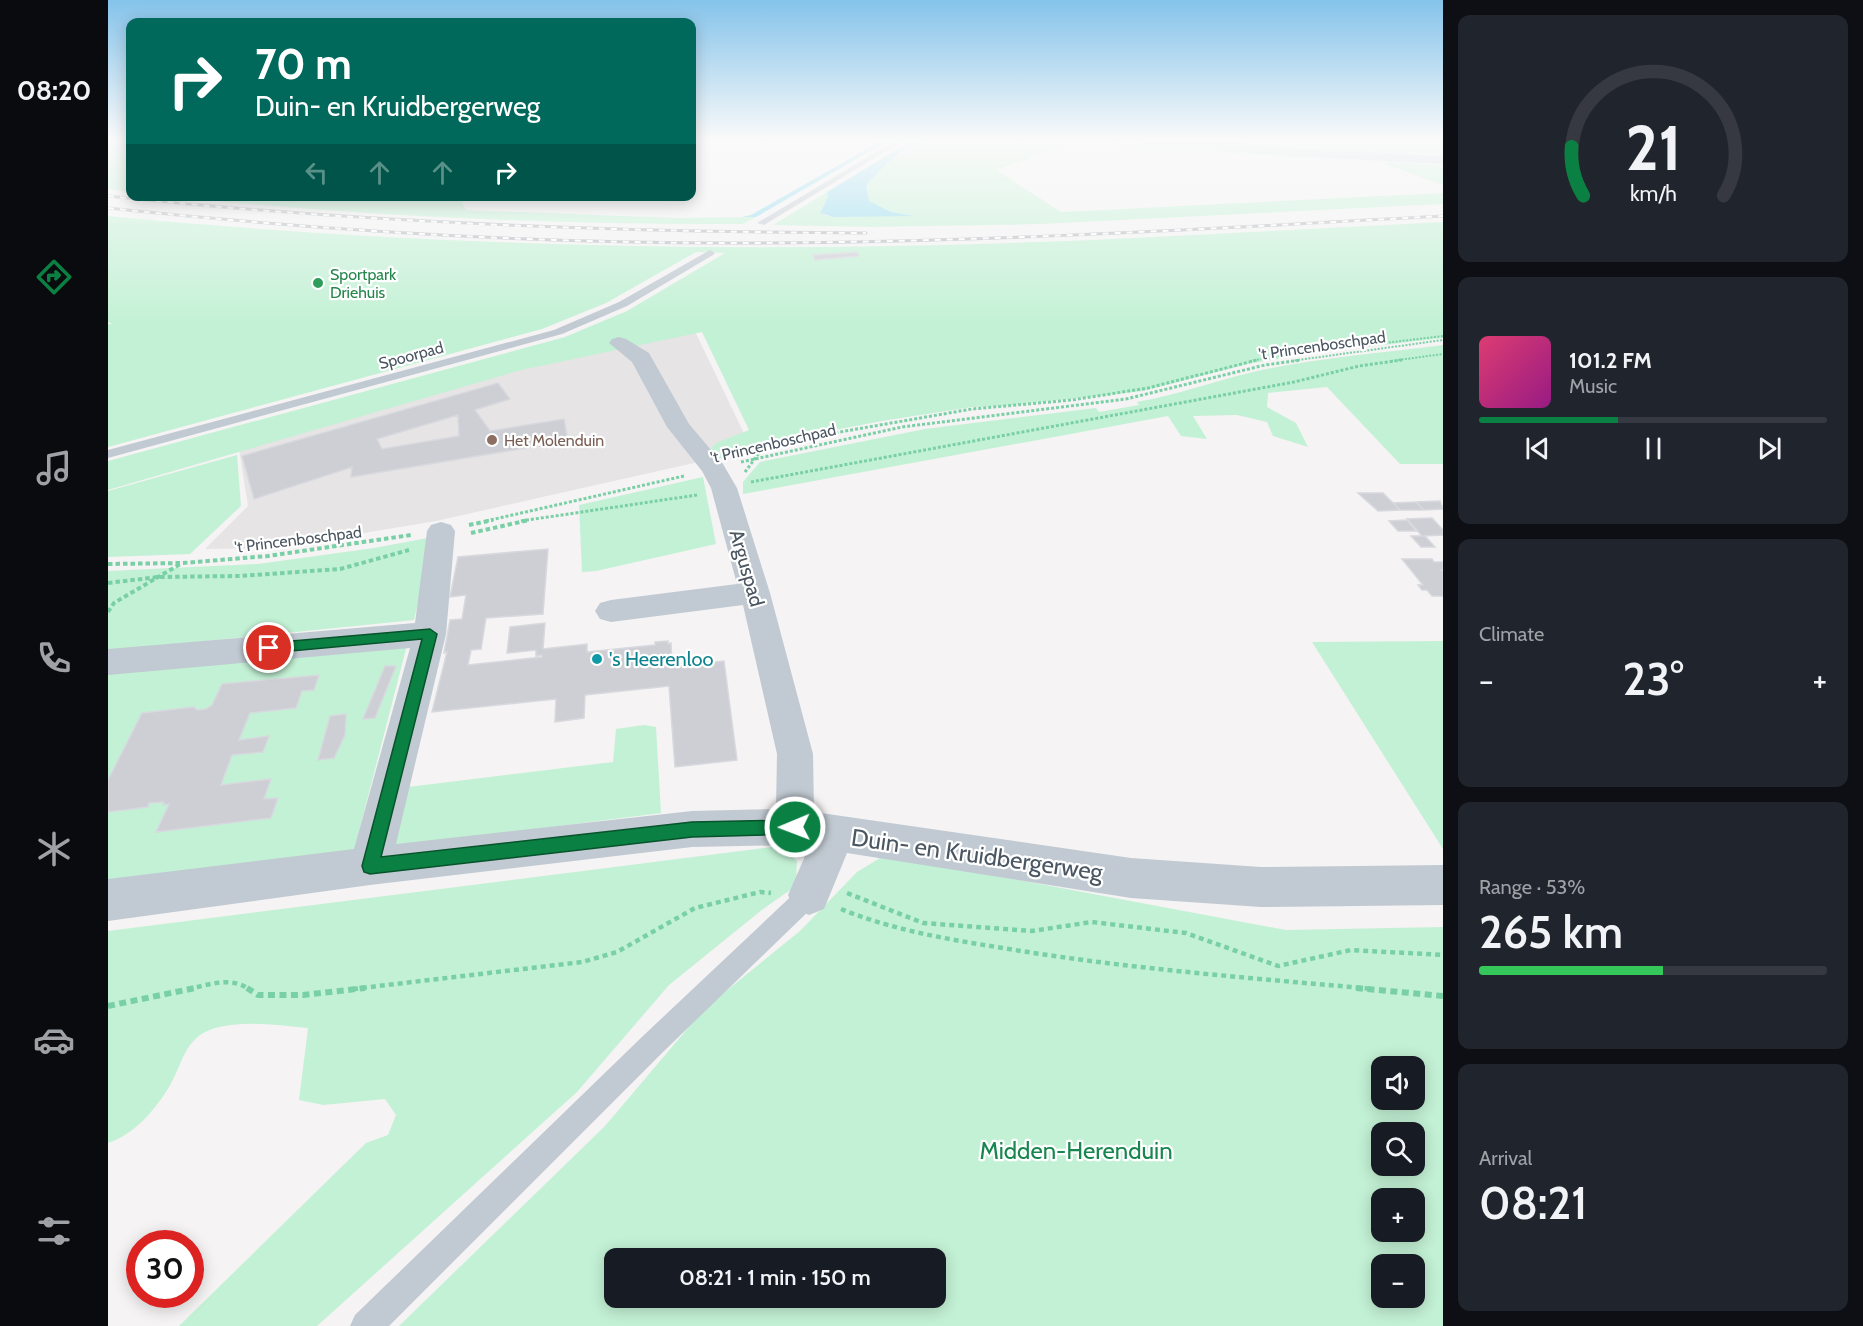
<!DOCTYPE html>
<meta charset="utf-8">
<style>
:root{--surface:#171b24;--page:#20242c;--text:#f1f3f6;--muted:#9ea1a6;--line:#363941;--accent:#0b8043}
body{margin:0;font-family:Cabin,sans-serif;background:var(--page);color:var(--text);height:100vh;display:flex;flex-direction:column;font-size:22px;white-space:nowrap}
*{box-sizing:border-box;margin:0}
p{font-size:20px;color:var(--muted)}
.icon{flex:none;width:33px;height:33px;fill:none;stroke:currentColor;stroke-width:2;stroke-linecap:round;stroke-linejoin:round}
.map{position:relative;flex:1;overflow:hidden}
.details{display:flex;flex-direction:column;gap:15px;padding:15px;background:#0d0f14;width:420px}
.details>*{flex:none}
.guide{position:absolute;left:18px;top:18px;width:570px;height:183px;border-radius:12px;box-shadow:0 3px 15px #0003;background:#00695c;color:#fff;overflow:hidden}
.fabs{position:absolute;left:1263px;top:1056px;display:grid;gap:12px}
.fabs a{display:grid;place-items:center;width:54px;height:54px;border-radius:12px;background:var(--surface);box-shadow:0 3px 15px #0003;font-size:30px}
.speed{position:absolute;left:18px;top:1230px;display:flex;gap:12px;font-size:30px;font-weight:700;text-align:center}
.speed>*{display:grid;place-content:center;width:78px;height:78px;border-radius:50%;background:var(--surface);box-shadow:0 3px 15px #0003;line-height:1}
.speed .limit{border:9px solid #d22;background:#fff;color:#111}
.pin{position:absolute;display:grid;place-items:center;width:51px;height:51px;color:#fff;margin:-26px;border:3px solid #fff;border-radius:50%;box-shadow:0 2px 6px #0007}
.me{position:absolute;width:66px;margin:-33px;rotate:269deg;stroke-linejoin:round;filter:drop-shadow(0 0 4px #0008)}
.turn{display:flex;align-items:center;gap:21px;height:126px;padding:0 30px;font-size:27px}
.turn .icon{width:78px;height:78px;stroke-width:2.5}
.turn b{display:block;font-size:42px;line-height:51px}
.lanes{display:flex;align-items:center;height:57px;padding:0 30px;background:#0003;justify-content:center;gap:30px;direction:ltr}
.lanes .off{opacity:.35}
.big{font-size:45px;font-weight:600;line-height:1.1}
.details .card{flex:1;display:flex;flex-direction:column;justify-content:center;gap:9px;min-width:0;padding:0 21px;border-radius:12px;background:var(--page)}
.details .dial{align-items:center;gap:0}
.dial svg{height:156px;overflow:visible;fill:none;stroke:var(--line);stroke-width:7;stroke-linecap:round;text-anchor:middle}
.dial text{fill:var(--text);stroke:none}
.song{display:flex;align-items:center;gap:18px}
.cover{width:72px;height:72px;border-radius:9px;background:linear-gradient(135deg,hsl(340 70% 55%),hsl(310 70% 35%))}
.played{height:6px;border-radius:3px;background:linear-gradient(90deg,var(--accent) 40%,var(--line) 40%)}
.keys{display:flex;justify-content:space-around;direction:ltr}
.heat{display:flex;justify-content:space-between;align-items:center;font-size:33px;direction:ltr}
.charge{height:9px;border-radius:4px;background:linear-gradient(90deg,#34c759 53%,var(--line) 0)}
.trip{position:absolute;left:496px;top:1248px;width:342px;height:60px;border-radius:12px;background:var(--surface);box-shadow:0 3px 15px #0003;font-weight:600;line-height:60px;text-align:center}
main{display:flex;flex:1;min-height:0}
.tabs{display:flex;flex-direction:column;width:108px;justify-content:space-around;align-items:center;background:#090b0e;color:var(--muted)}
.tabs .icon{width:42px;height:42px}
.tabs .active{color:var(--accent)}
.tabs b{font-size:27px;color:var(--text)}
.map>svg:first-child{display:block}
</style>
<main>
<nav class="tabs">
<b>08:20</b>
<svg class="icon active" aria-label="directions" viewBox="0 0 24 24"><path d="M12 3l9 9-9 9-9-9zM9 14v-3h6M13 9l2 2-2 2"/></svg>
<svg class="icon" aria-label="music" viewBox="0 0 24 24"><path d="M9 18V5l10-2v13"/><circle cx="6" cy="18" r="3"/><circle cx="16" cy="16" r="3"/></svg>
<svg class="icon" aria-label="phone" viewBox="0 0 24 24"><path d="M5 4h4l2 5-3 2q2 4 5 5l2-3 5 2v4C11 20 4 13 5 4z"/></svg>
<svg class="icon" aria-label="climate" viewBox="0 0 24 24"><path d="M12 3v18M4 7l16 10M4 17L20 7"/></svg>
<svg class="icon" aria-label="car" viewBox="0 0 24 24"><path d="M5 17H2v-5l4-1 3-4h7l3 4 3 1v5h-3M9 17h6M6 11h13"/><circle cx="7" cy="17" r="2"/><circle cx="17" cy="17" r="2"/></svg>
<svg class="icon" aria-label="filters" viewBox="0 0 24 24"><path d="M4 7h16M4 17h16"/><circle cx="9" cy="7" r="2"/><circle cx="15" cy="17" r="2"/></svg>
</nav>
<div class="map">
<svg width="1335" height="1326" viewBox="0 0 1335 1326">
<rect width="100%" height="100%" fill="#f5f3f3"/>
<!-- education -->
<path fill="#e6e4e5" d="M581,319l63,131 -316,71 -163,27 -68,1 43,-43 -12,-76z"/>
<!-- green -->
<path fill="#c3f1d5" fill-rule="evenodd" d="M0,139h22v53l-22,-3z
M963,139l69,5 -5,-3 185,17 123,7v20l-63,-23 -220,-12 -82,-8 -82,28 65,42 382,-19v11l-403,20 -168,3 -99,-2 54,-33 1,5 -8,15 7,4h83l-19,-4 -23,-11 -2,-15 15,-18 40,-28z
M1103,139h232v16l-122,-6z
M351,196l7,14 209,8 81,-1 -13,7c-189,1 -380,-8 -568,-27z
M0,216c261,25 523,35 785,30 183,-3 367,-15 550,-24v116l-137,16 -58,10 -105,27 -140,15 -31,1 -90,14 -121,23 -52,19 -3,-10 10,-10 33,-13 -47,-98 -181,38 -413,120v-29l457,-124 62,-26 98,-58 -29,-1 -90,51 -64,26 -434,118v-123h5l-5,-2z
M1335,345v119h-43l-73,-77 -59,6 -1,14 29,16 12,24 -35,-11 -6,-14 -30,-7 -44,1 14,23 -26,-3 -13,-20 -425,78v-12l17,-20 165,-33 171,-21 3,4 40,-7 -2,-3c41,-7 80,-22 120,-31 61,-13 124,-18 186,-26z
M129,455l4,51 -51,48 -82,3v-66z
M595,477l13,67 -120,27 -14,1 -3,-67z
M325,537l-19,83 -306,31v-80l150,-7 116,-16z
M300,641l-54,210 -246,31v-211z
M1335,641v208l-131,-207z
M536,725l12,2 5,86 -266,34 13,-60 205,-25 3,-33z
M672,846l17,15 -1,25 -33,23 -94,76 -92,107 -260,234h-138l187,-183 22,-8 8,-20 -11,-16 -62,6 -24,-5 9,-72c-30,-3 -64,-8 -93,0 -31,9 -32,36 -46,59 -14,23 -35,48 -61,56v-212z
M777,855l401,75 157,-3v399h-1044l206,-200 100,-118 95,-77 57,-59zM1274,1066h32v34h-32zM1274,1132h32v34h-32zM1274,1198h32v34h-32zM507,1258h321v40h-321zM1274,1264h32v34h-32z"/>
<!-- water -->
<path fill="#90daee" d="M776,139h7l-135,78h-14l9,-2z
M806,139h15c-21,2 -50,31 -63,47l3,15 22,11 23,4 -80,1 -14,-4 8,-16 -1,-5z"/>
<!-- building -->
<path fill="#cdcfd5" stroke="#d7d9de" stroke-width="1.5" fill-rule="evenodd" d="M749,252l2,4 -44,4 -2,-5z
M390,383l12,16 -35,11 15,21 74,-12 4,22 -217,36 1,-10 -98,32 -12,-43zM350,415l1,21 -77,13 -5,-10z
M1250,493h25l17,17 -22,1z
M1332,501l3,8 -19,1 -8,-8z
M1308,502l8,8h-24l-7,-7z
M1324,518l11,12v5l-21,1 -15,-17z
M1299,520l9,11h-18l-9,-10z
M1303,536h14l10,11h-14z
M440,549l-5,65 -57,4 -5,31 -10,1 -3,15 74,-8v-2l-6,1v-6l-29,3 3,-26 35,-4 -2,26 44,-5v8l68,-7v-3l13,-1v3l3,-1 1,24 52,-6 13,99 -62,7 -6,-81 -84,9 -1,23 -29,4 1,-23 -124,13 15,-60 -3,1 6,-33 12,-1 4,-24 -16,2 8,-40z
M1294,559h30l2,3h9v7l-2,1 2,2v24h-11l-5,-6h-5l-4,-5h5z
M277,666h11l-21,52 -12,1z
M211,675l-5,15 -12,1 -6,17 -46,5 -11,27 30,-4 -6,16 -31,3 -11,30 50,-6 -7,20 14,-1 -7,20 -115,14 13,-28 -6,1 1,-3 -15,1 -1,4 -40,5v-32l34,-67 52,-6 3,3 9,-1 6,-4 10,-21z
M238,714l-1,21 -11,23 -16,2 12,-44z"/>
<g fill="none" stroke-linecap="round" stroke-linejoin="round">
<!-- path-far5 -->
<path stroke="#7ad0a6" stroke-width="1.5" stroke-dasharray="2 1.5" stroke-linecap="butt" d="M997,139l14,2"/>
<!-- path-far4 -->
<path stroke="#7ad0a6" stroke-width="2" stroke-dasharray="2 1.5" stroke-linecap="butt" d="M1142,361l34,-6 159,-19
M1183,361l152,-21
M1283,361l52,-7"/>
<!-- path-far3 -->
<path stroke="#7ad0a6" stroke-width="3" stroke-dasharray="3 2" stroke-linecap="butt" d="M633,462l161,-35 224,-28 139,-34 36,-5
M637,472l20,-27 207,-36 100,-9 76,-12 109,-28
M643,482l543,-100 65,-16 43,-6
M378,521l198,-45
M413,521l176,-26"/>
<!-- path-far2 -->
<path stroke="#7ad0a6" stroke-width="4" stroke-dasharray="4.5 3" stroke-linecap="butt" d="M361,525l24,-5
M363,533l58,-13
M0,564l75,-1 85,-7 143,-21
M0,583l50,-6 82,-1 100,-7 69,-19
M0,612l6,-9 68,-40"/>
<!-- path-far1 -->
<path stroke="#7ad0a6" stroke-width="4.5" stroke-dasharray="5 4" stroke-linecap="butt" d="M739,893l76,30 109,8 60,-9 94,11 92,33 73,-16 92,5
M733,909c54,22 111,31 168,40 121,20 242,29 364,40
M80,989c21,-4 42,-13 61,0
M245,989l229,-27 35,-10 78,-44 65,-16 11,1"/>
<!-- path -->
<path stroke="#7ad0a6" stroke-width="6" stroke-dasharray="7 4.5" stroke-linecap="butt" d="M139,988l11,7h45l62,-7
M1248,988l87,8
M0,1006l87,-18"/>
<!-- lane -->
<path fill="#c1cad2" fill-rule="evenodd" d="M790,139h8l-142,86 -7,-2z
M602,250l5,3 -2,2 -86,51 -65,28 -454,124v-8l446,-120 65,-28z
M701,884l8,3 3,8 -3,8 -155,150 -273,273h-39l5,-11 289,-280 157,-148z"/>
<!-- street -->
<path fill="#c1cad2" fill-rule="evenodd" d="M511,337l7,2 23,14 40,71 34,40 14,24 33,105 43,161 1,58 317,46 130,9 182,-2v40l-182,2 -130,-9 -284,-45 -23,56 -15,6 -15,-6 -6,-14 21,-48 -14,-2 -103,2 -322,38 -262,36v-42l246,-30 56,-201 -302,27v-26l307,-26 12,-92 4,-6 10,-3 10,3 4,6 -9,103 -50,210 296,-33 84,-2 1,-55 -34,-149 -132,17 -11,-3 -5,-8 5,-8 11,-3 126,-16 -26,-96 -9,-17 -35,-44 -35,-65 -23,-19 3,-4z"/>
<!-- secondary -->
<path fill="#c1cbd6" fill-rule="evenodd" d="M1027,139h55l104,9 149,8v8l-149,-8 -153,-13z"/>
<defs>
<path id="rail" d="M0,196c252,27 504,36 758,37
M0,208c207,22 415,35 623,35 238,0 475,-14 712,-27"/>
</defs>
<!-- rail casing -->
<use href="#rail" stroke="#b5b8bd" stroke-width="3"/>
<!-- rail -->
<use href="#rail" stroke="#fff" stroke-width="2" stroke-dasharray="6" stroke-linecap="butt"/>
</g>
<!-- sky -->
<linearGradient id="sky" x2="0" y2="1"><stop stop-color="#85c3ea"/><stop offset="0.43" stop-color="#fafafa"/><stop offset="1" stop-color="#fafafa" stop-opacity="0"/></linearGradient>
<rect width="1335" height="325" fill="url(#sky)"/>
<!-- route -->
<path fill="#0b8043" stroke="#07532c" stroke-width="1.5" d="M322,629l7,5 -56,223 311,-35 103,-2 6,2 3,5 -3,5 -6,2 -103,3 -322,37 -6,-2 -2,-6 60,-227 -153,14 -7,-5 7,-5z"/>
<!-- markers -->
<circle fill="#2e9e5b" stroke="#fff" stroke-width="2" cx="210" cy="283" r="6"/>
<circle fill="#8d6e63" stroke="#fff" stroke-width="2" cx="384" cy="440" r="6"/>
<circle fill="#0f9aa8" stroke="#fff" stroke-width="2" cx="489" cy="659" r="6"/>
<g text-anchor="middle" stroke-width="4.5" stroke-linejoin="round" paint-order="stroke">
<!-- far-leisure labels -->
<g font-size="16" fill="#27864d" stroke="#fff" text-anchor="start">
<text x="222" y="280">Sportpark<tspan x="222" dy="18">Driehuis</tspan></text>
</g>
<!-- far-street labels -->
<g font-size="16" fill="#4a5661" stroke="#fff">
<text transform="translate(1214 345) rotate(-8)" y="6">'t Princenboschpad</text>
<text transform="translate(303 355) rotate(-15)" y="6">Spoorpad</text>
<text transform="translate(665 443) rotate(-13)" y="6">'t Princenboschpad</text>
<text transform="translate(190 539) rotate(-7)" y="6">'t Princenboschpad</text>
</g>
<!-- far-education labels -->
<g font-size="16" fill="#785e54" stroke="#fff" text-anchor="start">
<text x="396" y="446">Het Molenduin</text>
</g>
<!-- street labels -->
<g font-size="20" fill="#4a5661" stroke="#fff">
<text transform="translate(639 568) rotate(74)" y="7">Arguspad</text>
</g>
<!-- culture labels -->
<g font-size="20" fill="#0d838f" stroke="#fff" text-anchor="start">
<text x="501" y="666">'s Heerenloo</text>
</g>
<!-- near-street labels -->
<g font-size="24" fill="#4a5661" stroke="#fff">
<text transform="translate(869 855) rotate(8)" y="8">Duin- en Kruidbergerweg</text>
</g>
<!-- near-park labels -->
<g font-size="24" fill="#17864f" stroke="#fff">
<text x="968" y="1159">Midden-Herenduin</text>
</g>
</g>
</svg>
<div class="fabs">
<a><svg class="icon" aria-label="sound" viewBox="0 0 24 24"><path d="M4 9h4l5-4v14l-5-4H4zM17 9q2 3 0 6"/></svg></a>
<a><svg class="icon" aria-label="search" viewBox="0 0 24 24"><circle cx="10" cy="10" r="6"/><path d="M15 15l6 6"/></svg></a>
<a>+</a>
<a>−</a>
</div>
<div class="speed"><div class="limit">30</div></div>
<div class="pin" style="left:161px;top:648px;background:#d93025"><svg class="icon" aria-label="arrive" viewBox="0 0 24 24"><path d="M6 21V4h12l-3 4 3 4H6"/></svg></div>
<svg class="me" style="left:687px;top:827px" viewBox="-20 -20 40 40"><circle r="17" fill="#0b8043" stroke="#fff" stroke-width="3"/><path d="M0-11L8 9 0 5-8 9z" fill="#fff"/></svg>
<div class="trip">08:21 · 1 min · 150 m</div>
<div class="guide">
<div class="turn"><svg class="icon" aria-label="right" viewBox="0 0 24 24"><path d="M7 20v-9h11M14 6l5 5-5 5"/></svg><div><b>70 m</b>Duin- en Kruidbergerweg</div></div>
<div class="lanes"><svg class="icon off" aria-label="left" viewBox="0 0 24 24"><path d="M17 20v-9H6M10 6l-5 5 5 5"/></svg><svg class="icon off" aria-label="ahead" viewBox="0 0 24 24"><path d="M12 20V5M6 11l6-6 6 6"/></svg><svg class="icon off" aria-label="ahead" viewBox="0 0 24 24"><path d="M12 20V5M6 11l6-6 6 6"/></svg><svg class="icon" aria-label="right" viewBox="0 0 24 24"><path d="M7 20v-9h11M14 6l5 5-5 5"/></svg></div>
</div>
</div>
<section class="details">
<div class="card dial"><svg viewBox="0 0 100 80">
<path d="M14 69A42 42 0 1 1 86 69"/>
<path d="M14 69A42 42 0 0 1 8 44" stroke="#0b8043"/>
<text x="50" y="56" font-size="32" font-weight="700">21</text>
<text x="50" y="72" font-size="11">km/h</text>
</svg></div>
<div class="card">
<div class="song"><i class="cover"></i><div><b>101.2 FM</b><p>Music</p></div></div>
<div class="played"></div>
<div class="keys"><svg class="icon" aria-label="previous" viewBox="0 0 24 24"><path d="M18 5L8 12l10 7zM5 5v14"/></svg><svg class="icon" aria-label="pause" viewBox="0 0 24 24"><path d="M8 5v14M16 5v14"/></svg><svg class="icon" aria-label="next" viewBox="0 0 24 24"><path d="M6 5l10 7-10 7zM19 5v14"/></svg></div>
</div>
<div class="card"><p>Climate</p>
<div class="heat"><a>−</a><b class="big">23°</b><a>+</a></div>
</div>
<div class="card"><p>Range · 53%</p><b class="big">265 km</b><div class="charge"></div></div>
<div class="card"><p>Arrival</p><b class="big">08:21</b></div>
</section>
</main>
